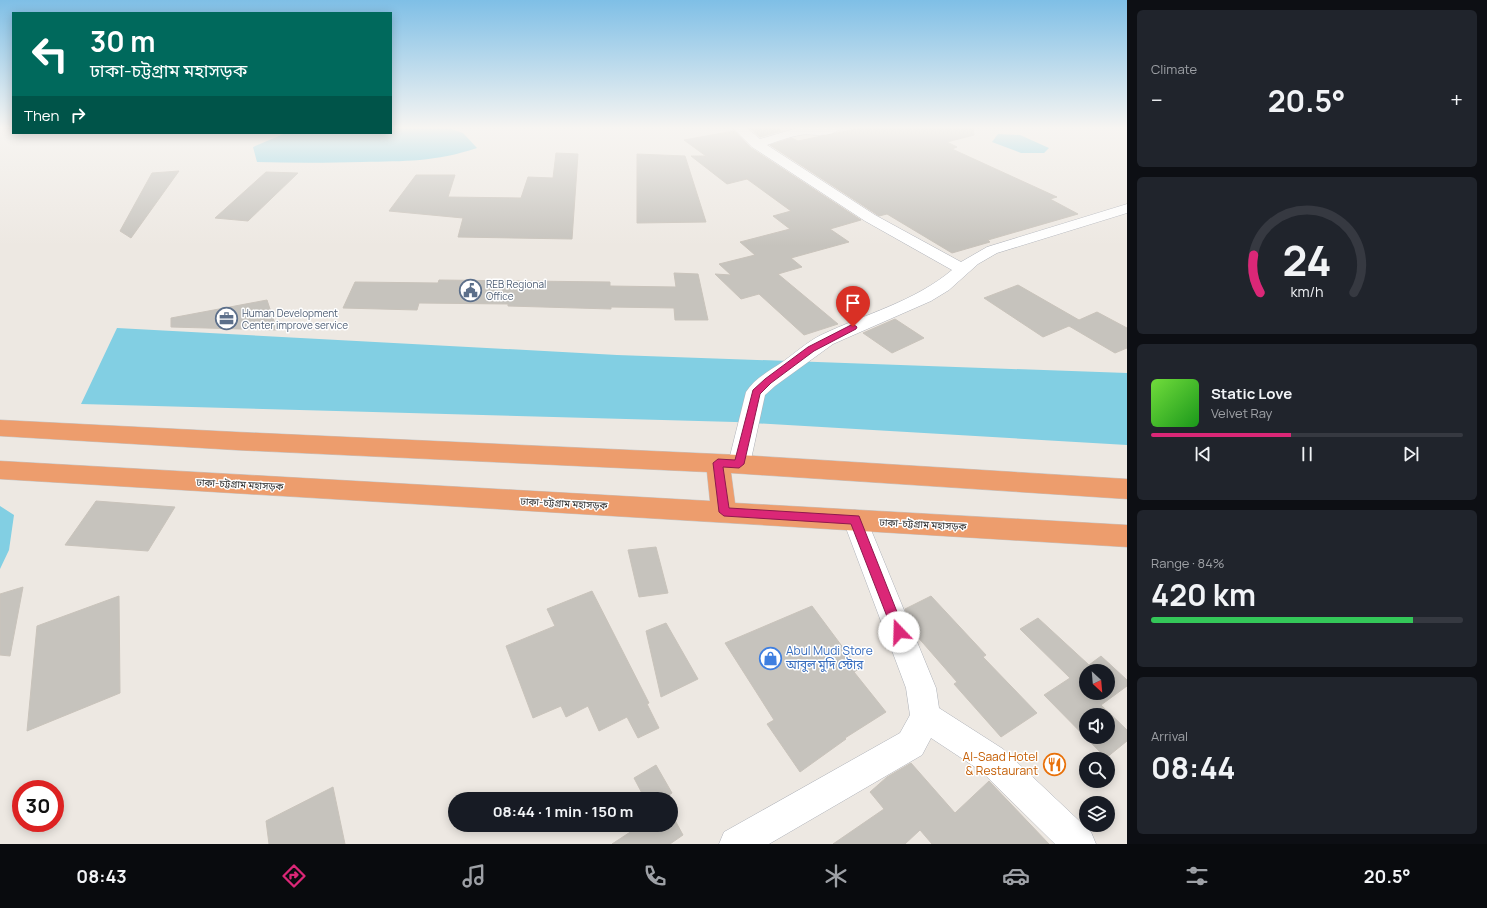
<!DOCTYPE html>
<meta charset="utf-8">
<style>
:root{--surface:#171b24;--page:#20242c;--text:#f1f3f6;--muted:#9ea1a6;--line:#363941;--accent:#db2777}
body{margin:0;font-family:Manrope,"Noto Sans Bengali",sans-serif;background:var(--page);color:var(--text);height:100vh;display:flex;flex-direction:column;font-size:15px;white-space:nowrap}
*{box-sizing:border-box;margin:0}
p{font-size:13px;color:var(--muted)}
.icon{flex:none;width:22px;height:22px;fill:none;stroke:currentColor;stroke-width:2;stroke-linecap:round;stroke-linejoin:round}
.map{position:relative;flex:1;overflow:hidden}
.details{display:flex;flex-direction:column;gap:10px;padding:10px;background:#0d0f14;width:360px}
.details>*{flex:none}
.banner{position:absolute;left:12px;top:12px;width:380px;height:122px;border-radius:0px;box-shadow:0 2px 10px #0003;background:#00695c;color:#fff;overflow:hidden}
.needle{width:26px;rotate:154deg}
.buttons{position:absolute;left:1079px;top:664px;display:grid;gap:8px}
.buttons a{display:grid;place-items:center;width:36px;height:36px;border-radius:50%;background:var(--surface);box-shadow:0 2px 10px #0003;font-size:20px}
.speed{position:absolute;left:12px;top:780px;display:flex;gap:8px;font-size:20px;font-weight:700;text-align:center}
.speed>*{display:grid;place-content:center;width:52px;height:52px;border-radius:50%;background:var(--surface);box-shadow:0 2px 10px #0003;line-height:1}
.speed .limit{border:6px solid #d22;background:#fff;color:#111}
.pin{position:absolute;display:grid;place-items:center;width:34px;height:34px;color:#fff;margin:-41px -17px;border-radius:50% 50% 50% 0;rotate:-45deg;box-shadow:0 0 4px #0007}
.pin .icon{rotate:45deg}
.me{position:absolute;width:44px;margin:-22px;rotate:339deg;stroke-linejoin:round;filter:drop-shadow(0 0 3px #0008)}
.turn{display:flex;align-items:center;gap:14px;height:84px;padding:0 12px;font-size:18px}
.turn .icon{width:52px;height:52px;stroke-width:2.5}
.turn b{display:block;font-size:28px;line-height:34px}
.then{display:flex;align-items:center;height:38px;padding:0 12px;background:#0003;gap:8px;font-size:15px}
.big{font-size:30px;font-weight:700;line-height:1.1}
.details .card{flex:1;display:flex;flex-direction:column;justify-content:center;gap:6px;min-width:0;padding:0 14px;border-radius:6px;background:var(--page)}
.details .dial{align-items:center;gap:0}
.dial svg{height:104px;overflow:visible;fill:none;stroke:var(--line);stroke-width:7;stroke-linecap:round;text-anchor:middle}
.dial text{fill:var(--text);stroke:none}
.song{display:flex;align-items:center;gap:12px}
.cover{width:48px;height:48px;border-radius:6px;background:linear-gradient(135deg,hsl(100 70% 55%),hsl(120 70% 35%))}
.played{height:4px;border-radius:2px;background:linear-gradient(90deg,var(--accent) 45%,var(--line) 45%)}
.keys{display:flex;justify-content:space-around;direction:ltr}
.heat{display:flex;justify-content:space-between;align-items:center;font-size:22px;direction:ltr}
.charge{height:6px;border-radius:3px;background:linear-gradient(90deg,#34c759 84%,var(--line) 0)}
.trip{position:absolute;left:448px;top:792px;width:230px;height:40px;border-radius:20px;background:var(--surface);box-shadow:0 2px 10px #0003;font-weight:700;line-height:40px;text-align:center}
.dock{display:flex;height:64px;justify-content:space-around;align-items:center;background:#090b0e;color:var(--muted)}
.dock .icon{width:28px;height:28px}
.dock .on{color:var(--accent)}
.dock b{font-size:18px;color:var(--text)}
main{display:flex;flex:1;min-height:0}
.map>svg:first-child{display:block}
</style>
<main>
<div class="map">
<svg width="1127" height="844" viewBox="0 0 1127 844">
<rect width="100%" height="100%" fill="#ede8e2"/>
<!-- water -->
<path fill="#82cfe3" d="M391,128h57l15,5 14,15c-42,14 -72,13 -115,14 -36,1 -70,1 -105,0l-4,-15 33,-14h105z
M998,134l22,1 29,13 -5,5h-23l-29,-11z
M117,328l500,27 510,18v72l-392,-23 -654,-18z
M0,506l14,9 -5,35 -9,19z"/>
<!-- building -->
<path fill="#c6c3bd" stroke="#c9c3bb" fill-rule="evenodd" d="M750,128h26l5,3 -21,6z
M860,128h113l1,7 -27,7 10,5 -5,2 105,48 -7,2 28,15 -90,26 2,2 -38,11 -65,-39 -8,2 -3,-2 -106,-69 22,-7 6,3z
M734,131l17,17 110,72 -31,9 19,13 -58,16 11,9 -24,7 60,50 -34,11 -45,-41 -18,5 -26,-25 16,1 -12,-11 36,-9 -15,-13 50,-13 -17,-13 18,-5 -44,-32 -20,5 -36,-28h15l-22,-16z
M556,153l22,1 -6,85 -114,-2 5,-19 -74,-7 27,-36h39l-7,22 73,1 7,-21 25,1z
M637,154l48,2 21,66 -69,1z
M179,171l-48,67 -11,-7 32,-58z
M266,172l32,1 -50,48 -33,-3z
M674,273l24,1 10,46h-33l-1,-12 -63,-1v2l-103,-3v-2l-89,-1 -2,7 -74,-2 12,-26 83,1 1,-3 171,2v4l66,1z
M1018,285l61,35 18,-8 30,16v20l-12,5 -46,-27 -26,11 -59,-39z
M267,300l10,30 -106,-3v-9z
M895,319l29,19 -32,15 -29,-20z
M96,501l79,6 -27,44 -83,-6z
M656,547l12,46 -29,4 -11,-47z
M23,587l-13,69 -10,-1v-61z
M592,591l57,112 -2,1 12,24 -21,10 -11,-21 -28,14 -11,-25 -22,11 -5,-11 -28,12 -27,-72 49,-20 -8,-17z
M119,596l1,97 -93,38 10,-105z
M931,596l55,59 -3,2 54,56 -36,24 -47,-53 3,-2 -41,-47 -11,-26z
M812,606l47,63 -5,3 32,40 -41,26 1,1 -46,33 -33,-48 7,-4 -49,-77z
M1038,618l51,47 12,-9 26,24v6l-26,19 26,25v11l-21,17 -62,-63 26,-17 -50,-49zM1086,671h22v22h-22zM1086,715h22v22h-22z
M666,623l32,56 -37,18 -15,-66z
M911,763l44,50 34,-32 60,63h-117l-12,-14 -15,14h-72l51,-35 -14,-17 17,-15z
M656,765l16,28 -9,6h-18l-11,-21z
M333,787l12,57h-76l-3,-23z
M671,813l12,22 -13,9h-58l29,-19h30z"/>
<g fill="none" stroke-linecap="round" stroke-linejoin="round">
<defs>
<path id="street" d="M733,128h14l13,11 37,-11h43c-9,11 -28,5 -40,7 -11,2 -22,6 -33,10l108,70 86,47 26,-15 140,-43v9l-130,40 -19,11 -29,26 -18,11 -98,43 -58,42 -10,9 -15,69 -3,6 -8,3 -8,-3 -3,-6 18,-72c8,-13 23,-21 35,-29 13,-9 26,-21 40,-28 44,-21 93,-33 131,-65l-87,-49 -113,-74z
M855,510l9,3 3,7 69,168 3,20 64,41 88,83 5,12h-41l-74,-73 -50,-33 -9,17 -153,89h-50l5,-12 176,-99 10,-18 -4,-27 -63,-168 3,-7z"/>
<path id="highway" d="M0,420l236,12 503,23 388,24v20l-396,-26 4,30 392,22v22l-1127,-68v-18l710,40 -3,-29 -471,-22 -236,-14z"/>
</defs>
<!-- street casing -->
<use href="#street" stroke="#aeb1b8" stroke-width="1"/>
<!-- highway casing -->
<use href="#highway" stroke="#c4c4c4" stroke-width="1"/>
<!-- street -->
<use href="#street" fill="#fff" fill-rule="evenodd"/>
<!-- highway -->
<use href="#highway" fill="#ed9d6d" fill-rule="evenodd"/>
</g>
<!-- sky -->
<linearGradient id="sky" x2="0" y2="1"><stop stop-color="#7fbfe6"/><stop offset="0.52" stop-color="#f7f5f2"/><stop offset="1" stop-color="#f7f5f2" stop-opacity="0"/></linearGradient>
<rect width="1127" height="246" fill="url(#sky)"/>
<!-- route -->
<path fill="#db2777" stroke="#8e194d" d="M853,324l4,3 -1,2 -42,22 -43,32 -11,11 -16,70 -5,4 -16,-1 6,41 130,8 46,116 -2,4 -4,2 -4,-2 -2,-4 -42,-108 -127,-8 -5,-4 -6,-49 5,-4 17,1 18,-70 12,-11 43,-32z"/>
<!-- icons -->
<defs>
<symbol id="civic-ring" viewBox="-11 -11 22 22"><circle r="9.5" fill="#fff" stroke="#5c6f8a" stroke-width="1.5"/><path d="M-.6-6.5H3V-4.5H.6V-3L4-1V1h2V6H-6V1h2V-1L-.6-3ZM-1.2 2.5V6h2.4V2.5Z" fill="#5c6f8a"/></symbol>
<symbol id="office-ring" viewBox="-11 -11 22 22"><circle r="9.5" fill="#fff" stroke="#5c6f8a" stroke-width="1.5"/><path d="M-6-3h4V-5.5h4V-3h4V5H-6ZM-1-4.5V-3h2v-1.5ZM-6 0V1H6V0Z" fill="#5c6f8a"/></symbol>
<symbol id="shop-ring" viewBox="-11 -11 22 22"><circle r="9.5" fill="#fff" stroke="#3f7fe0" stroke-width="1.5"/><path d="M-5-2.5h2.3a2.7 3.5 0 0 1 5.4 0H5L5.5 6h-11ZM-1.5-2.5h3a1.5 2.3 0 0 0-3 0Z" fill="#3f7fe0"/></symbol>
<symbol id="restaurant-ring" viewBox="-11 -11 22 22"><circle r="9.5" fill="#fff" stroke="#e8710a" stroke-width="1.5"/><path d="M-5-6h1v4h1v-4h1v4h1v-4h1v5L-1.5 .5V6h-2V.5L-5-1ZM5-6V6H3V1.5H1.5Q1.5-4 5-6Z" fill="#e8710a"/></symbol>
</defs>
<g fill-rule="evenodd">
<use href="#civic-ring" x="458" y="278" width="25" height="25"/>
<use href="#office-ring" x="214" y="306" width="25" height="25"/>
<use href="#shop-ring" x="758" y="646" width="25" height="25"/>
<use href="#restaurant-ring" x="1042" y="752" width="25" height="25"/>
</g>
<g text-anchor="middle" stroke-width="3" stroke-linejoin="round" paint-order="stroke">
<!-- service labels -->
<g font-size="10" fill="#4e5e75" stroke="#fff" text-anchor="start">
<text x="486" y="288">REB Regional<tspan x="486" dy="12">Office</tspan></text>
<text x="242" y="317">Human Development<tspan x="242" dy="12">Center improve service</tspan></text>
</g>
<!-- street labels -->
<g font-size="10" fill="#2e2e2e" stroke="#fff">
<text transform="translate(240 484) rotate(3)" y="4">ঢাকা-চট্টগ্রাম মহাসড়ক</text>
<text transform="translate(564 503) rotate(3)" y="4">ঢাকা-চট্টগ্রাম মহাসড়ক</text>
<text transform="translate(923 524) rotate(3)" y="4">ঢাকা-চট্টগ্রাম মহাসড়ক</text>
</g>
<!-- near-shop labels -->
<g font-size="12" fill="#366cbe" stroke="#fff" text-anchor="start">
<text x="786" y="655">Abul Mudi Store<tspan x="786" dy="14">আবুল মুদি স্টোর</tspan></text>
</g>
<!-- near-food labels -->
<g font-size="12" fill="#c56008" stroke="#fff" text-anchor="end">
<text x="1038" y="761">Al-Saad Hotel<tspan x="1038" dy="14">&amp; Restaurant</tspan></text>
</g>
</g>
</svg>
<div class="buttons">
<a><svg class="needle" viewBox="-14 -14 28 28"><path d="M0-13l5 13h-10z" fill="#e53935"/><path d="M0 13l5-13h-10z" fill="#9ea1a6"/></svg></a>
<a><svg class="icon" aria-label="sound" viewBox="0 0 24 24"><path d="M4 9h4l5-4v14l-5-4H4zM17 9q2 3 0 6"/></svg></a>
<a><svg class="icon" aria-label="search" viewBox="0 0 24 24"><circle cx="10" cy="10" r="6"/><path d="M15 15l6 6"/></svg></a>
<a><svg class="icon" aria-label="layers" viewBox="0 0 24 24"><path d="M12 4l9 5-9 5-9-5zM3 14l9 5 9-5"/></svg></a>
</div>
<div class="speed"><div class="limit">30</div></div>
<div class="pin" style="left:853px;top:327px;background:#d93025"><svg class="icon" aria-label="arrive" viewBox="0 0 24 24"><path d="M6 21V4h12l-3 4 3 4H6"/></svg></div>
<svg class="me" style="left:899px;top:632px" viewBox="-20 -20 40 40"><circle r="19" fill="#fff"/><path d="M0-13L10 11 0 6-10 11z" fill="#db2777"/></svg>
<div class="trip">08:44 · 1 min · 150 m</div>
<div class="banner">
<div class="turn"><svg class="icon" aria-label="left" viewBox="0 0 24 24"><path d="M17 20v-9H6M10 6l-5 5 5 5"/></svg><div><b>30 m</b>ঢাকা-চট্টগ্রাম মহাসড়ক</div></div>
<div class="then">Then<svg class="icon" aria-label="right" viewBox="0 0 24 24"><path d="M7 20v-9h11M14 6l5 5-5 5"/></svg></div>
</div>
</div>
<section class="details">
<div class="card"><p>Climate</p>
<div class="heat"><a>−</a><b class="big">20.5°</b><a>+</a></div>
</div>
<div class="card dial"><svg viewBox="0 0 100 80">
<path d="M14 69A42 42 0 1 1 86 69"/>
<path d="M14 69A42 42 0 0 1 9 40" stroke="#db2777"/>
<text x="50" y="56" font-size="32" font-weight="700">24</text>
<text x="50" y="72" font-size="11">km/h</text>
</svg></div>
<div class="card">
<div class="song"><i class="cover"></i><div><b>Static Love</b><p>Velvet Ray</p></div></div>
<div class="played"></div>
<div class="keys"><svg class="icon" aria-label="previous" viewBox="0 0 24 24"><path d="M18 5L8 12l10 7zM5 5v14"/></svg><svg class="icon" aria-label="pause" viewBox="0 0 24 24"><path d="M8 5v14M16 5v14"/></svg><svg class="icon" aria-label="next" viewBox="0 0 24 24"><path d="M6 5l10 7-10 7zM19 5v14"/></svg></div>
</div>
<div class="card"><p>Range · 84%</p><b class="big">420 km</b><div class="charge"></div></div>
<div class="card"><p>Arrival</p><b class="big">08:44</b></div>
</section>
</main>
<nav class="dock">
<b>08:43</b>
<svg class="icon on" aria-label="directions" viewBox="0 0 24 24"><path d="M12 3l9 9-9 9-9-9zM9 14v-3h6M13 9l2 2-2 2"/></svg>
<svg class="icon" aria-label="music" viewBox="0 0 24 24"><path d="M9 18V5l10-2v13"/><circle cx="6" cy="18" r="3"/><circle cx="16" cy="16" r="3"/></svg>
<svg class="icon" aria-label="phone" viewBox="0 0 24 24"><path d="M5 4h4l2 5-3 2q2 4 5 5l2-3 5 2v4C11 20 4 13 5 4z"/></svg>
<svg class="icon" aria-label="climate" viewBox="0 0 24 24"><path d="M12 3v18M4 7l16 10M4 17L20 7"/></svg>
<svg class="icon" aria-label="car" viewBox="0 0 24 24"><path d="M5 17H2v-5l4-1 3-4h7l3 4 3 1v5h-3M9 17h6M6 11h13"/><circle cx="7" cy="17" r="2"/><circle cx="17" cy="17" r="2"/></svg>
<svg class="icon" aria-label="filters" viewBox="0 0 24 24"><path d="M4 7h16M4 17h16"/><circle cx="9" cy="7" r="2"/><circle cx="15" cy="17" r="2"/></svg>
<b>20.5°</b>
</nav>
